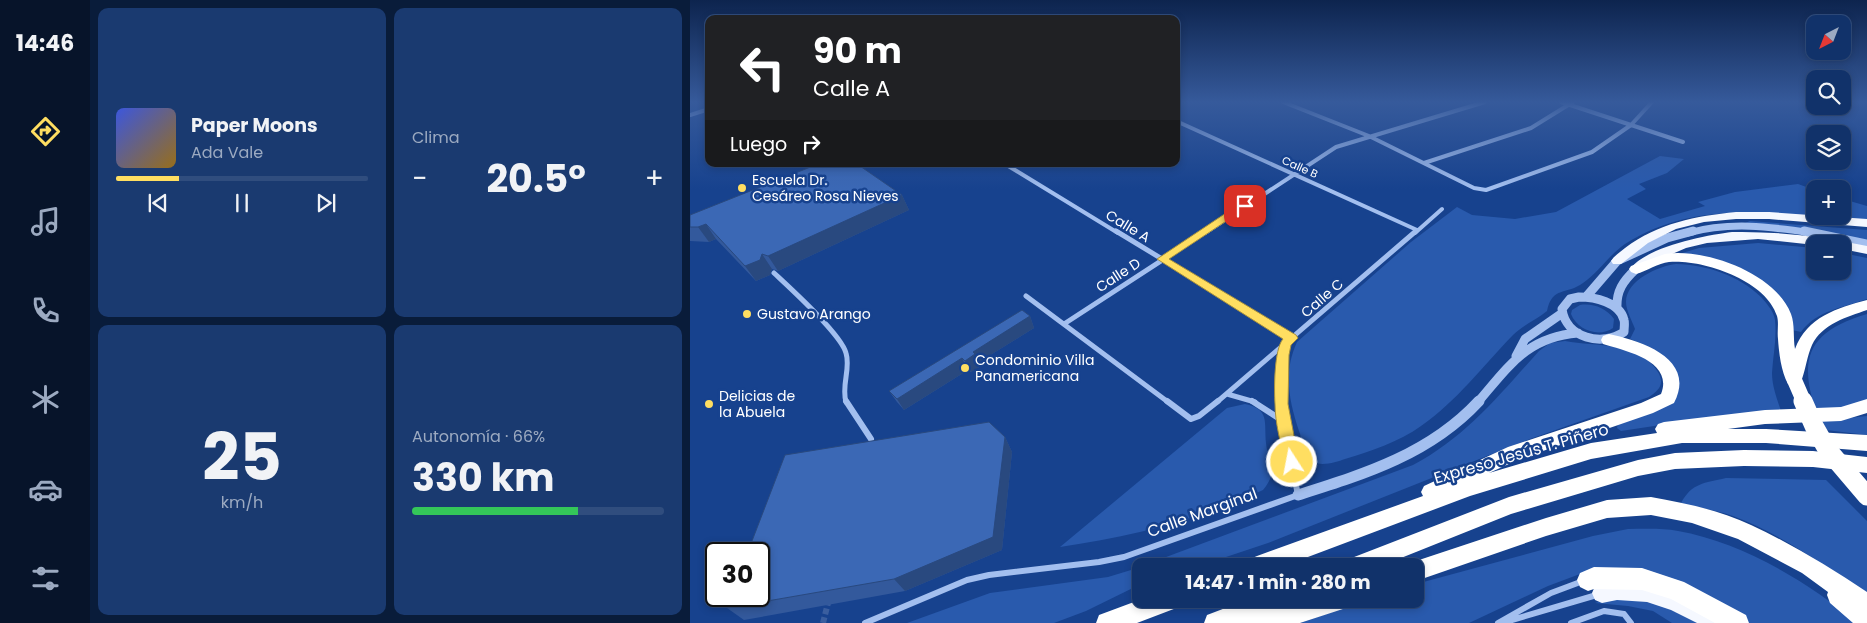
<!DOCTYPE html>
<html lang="es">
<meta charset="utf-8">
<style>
:root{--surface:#11326a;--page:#1a3a70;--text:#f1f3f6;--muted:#9caac1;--line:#304d7e;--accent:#ffde61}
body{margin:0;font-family:Poppins,sans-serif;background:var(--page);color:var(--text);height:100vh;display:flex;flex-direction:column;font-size:19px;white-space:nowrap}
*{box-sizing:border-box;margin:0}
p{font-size:16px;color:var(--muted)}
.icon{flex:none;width:28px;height:28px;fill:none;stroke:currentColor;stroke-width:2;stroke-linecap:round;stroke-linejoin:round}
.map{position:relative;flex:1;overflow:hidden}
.sheet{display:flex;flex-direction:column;gap:8px;padding:8px;background:#091c3a;width:600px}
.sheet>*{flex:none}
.banner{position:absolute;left:15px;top:15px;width:475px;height:152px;border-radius:10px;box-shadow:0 2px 8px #0003,0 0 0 1px var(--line);background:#202124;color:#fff;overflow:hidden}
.needle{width:32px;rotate:222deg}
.controls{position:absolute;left:1116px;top:15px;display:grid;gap:10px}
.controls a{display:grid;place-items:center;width:45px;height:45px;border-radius:10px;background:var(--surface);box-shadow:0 2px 8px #0003,0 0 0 1px var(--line);font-size:25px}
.speed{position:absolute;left:15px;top:542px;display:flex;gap:10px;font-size:25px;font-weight:700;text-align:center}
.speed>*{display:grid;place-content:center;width:65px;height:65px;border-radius:50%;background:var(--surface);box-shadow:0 2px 8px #0003,0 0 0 1px var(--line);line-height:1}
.speed .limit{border:2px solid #111;border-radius:8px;background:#fff;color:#111}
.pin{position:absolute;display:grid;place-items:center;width:42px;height:42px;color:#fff;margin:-21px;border-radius:10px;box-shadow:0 2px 8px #0006}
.me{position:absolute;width:55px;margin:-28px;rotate:349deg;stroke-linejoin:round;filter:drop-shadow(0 0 4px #0008)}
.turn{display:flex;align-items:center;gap:18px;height:105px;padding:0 25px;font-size:22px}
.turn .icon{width:65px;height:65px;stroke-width:2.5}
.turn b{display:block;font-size:35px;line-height:42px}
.then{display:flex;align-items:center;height:48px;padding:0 25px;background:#0003;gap:10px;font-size:19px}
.big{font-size:38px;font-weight:700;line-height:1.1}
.sheet .card{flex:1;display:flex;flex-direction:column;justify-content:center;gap:8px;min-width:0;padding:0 18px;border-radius:10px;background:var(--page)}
.sheet .dial{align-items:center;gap:0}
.dial b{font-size:65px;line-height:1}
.song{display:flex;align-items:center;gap:15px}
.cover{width:60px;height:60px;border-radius:8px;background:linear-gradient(135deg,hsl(230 70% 55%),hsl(40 70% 35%))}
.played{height:5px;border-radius:2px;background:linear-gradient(90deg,var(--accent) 25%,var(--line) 25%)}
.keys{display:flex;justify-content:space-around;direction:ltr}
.heat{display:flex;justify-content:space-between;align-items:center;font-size:28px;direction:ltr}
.charge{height:8px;border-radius:4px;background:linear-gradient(90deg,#34c759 66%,var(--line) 0)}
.sheet .tiles{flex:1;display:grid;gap:8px;grid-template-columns:repeat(2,1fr)}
.trip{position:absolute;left:442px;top:558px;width:292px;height:50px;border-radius:10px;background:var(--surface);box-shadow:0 2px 8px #0003,0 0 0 1px var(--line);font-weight:700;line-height:50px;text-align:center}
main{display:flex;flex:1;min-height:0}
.tab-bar{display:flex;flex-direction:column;width:90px;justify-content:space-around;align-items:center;background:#07142a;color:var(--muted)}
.tab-bar .icon{width:35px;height:35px}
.tab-bar .on{color:var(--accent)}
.tab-bar b{font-size:22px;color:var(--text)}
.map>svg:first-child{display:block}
</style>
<main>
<nav class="tab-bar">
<b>14:46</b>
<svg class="icon on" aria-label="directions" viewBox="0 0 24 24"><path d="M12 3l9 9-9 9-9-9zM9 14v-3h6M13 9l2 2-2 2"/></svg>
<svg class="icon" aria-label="music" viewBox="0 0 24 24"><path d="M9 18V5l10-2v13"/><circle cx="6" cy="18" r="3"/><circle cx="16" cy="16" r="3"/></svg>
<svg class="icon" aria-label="phone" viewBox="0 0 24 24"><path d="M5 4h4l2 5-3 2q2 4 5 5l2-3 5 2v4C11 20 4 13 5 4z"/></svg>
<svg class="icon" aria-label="climate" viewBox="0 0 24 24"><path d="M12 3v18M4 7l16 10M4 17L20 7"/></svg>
<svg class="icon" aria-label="car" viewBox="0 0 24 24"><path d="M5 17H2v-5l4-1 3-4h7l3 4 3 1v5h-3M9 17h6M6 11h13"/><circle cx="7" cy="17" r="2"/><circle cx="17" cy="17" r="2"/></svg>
<svg class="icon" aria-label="filters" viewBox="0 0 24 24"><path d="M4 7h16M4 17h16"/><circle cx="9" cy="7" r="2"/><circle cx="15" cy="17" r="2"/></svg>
</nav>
<section class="sheet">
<div class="tiles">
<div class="card">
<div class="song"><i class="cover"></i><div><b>Paper Moons</b><p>Ada Vale</p></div></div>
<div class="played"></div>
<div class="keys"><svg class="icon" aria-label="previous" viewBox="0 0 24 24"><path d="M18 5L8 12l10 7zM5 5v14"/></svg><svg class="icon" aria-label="pause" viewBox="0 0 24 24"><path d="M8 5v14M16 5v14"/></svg><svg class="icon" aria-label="next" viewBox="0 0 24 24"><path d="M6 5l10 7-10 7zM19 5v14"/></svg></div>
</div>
<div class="card"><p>Clima</p>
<div class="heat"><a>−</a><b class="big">20.5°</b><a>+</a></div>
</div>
<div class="card dial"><b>25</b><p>km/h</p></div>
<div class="card"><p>Autonomía · 66%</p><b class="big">330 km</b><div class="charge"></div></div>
</div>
</section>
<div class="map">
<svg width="1177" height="623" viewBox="0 0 1177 623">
<rect width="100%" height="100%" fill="#17428e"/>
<!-- green -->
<path fill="#295aad" d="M970,156l24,3 -17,14 -28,11 7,5 -19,10 33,20 45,-13 -7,-4 37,-10 63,-8 17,6v26h27l1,-17 24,7v14c-86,-2 -163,-25 -242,24 -16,11 -27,29 -42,39 -16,12 -31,3 -36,28 -11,9 -24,14 -34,24 -30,31 -56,66 -92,91 -22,16 -50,25 -76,33 -11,4 -31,10 -39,-3 -4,-7 -4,-18 -7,-25 -10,-30 -16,-59 -2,-89l114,-100 46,-35 15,8 43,4 41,-7z
M1060,221l117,9v12l-122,-19z
M1068,243l57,5v23h27l1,-18 24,5v41c-24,9 -50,11 -66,33l-9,-2 -37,-50 -76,-26 20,-6z
M986,264c31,1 62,11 85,33 5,6 13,14 14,23 2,18 -2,36 -3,53 0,13 5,26 9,38l-67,6 -93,14 -4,-3 1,-4 58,-28c1,-3 3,-8 3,-12 1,-20 -32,-39 -49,-45l5,-10c-3,-8 -9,-19 -9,-27 0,-22 33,-36 50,-38z
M890,305c13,-2 26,3 34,14l-1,9c-14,10 -36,2 -42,-14l1,-4z
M1177,314v88l-27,6 -24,3c-19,-56 -5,-80 51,-97z
M875,341c31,6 74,0 93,31 7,12 1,18 -9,25l-119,42 -262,104 -60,20 -22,1 -5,2h-39l271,-101c53,-28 87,-71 126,-114l11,-8z
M555,404c25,5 19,18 21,39 2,21 13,28 -3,47 -63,30 -134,47 -203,57l167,-139z
M1177,416v19l-41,-5 -5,-9z
M1036,478l100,2 41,41v75c-42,-31 -86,-62 -134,-80 -17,-6 -35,-8 -52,-13 11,-20 23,-20 45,-25z
M938,529c17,0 34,-1 50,2 63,11 131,51 179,92h-110l-167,-49 -32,12 -79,37h-168l67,-24h48v-15l177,-48z
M451,567v17l-55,27 -32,12h-147l83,-30 118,-16z
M921,598l45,5 44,20h-28l-19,-12 -25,-5 -33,-3z"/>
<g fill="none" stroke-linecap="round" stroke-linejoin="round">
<!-- minor-tunnel -->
<path stroke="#3a5e9f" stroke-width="6" stroke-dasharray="6 3" stroke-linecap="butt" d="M133,623l6,-24"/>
<!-- minor-far2 -->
<path stroke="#a3bfef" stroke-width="4" d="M593,102l86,34 105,52 12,2 106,-38 39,-27 21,-23
M871,102l122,40
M0,115l19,-6
M486,121l241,109
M734,163l107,-35 42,-26
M315,164l113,69
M515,233l131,-86 149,-45
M725,233l27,-24"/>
<!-- minor-far1 -->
<path stroke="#a3bfef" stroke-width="5" d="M426,231l176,107
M84,273c16,15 67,61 72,80 5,16 -5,32 0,49
M336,296l142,106
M374,324l143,-93
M537,394l28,8
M527,402l199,-171
M591,402l5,-58"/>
<!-- minor -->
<path stroke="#a3bfef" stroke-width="6" d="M156,401l25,38
M477,401l24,18 8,-3 19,-15
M591,401l2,20
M175,623l102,-43 22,-5 110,-13 25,-5 174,-62 -15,-74 -31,-20
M808,623l53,-30 32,-12
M812,623l98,-29
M881,623l33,-12 20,3 7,9"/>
<!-- tertiary-far2 -->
<path stroke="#a3bfef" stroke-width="7" d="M998,233c43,-12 83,-6 126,0"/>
<!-- tertiary-far1 -->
<path stroke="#a3bfef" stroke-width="9" d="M1114,231l63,13
M889,297c15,0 41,5 45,23 1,3 0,8 0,12 -22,15 -58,6 -62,-23l8,-10z
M896,297l31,-36 50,-23 26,-7
M927,309c-1,-18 6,-28 19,-40
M826,356l9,-17 36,-25
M788,402c31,-36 49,-65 100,-69"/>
<!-- tertiary -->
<path stroke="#a3bfef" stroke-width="11" d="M608,495c67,-21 132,-41 181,-94"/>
<!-- trunk -->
<path fill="#f5f8ff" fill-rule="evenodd" d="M1046,212h33l98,7v8l-98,-8h-33l-32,3 -28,7 -28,14 -27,21h-8l-2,-3c3,-5 9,-9 14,-13 33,-25 71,-32 111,-36z
M1042,232c46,-1 91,5 135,14v8l-25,-5v-5l-27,1 -57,-6 -51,4 -21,5 -23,10 -27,15 -6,-4c16,-22 76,-34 102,-37z
M927,580c39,-1 73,17 107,36l3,7h-30l-26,-13 -24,-8 -30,-2 -15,3 -7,-3 -3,-7 3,-7z"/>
<!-- motorway -->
<path fill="#fff" fill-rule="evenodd" d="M975,254c41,-6 110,19 126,60 4,10 2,24 4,35 12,-32 42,-41 72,-49v10c-20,7 -45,14 -55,35 -5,11 -6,23 -10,34l-2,5 -6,1 -6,-1c-7,-13 -9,-31 -10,-45 -1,-8 1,-16 -1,-23 -11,-36 -75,-57 -108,-54 -11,1 -22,9 -33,12l-5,-2 -2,-3 2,-3z
M919,334c33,7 88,25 65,69l-21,10 -133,46 -31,14 102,-30 66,-10 -2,-4 3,-5 6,-2 101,-12 76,-3 26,-8v14l-26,8 -76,3 -37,5h38l101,6v16l-101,-8h-84l-91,16 -121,37 -186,70h-37l3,-7 7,-3 166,-60 -2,-4 3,-6 84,-39 133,-44 20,-9c13,-33 -35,-43 -58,-50l-2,-4 2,-4z
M1054,450l69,1 54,6v16l-54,-6 -69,-1 -69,3 -37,7 -127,38 -130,52h-36l4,-7 160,-62 129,-37 37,-7z
M961,497c33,6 69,13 100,28 41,19 78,42 116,67v31h-14l-23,-20 -3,-8 1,-3 -26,-19 -64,-34 -46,-16 -41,-8 -44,3 -61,18 -130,45v-15h-9l2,-2 7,-3 130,-43 61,-18z
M904,567l48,1 42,14 62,33 3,8h-34l-44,-24 -29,-9 -48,-1 -6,2 -8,-4 -3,-7 3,-7z
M452,599h40l-3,8 -42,16h-41l3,-8z
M559,599h38l-2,6 23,-6h44l-3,8 -49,16h-96l3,-8z"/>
<!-- motorway-bridge-far1 -->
<path stroke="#fff" stroke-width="15" d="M1104,379l10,23"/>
<!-- motorway-bridge -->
<path stroke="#fff" stroke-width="19" d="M1113,401l11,25 13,23 40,47"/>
</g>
<!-- wall -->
<path fill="#33599c" d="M212,195l7,15 -131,61 -6,-2 -2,6 -14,6 -40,-42 -7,3 -19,-1v-26z
M340,316l4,12 -55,34 2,4 -10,6 -3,-2 -64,40 -7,-8 -8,-11z
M315,437l7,15 -10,98 -97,41 -161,29 -17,-12z"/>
<!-- shaded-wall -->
<path fill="#29497f" d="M212,195l7,15 -131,61 -10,-15z
M16,224l10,15 -7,3 -11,-15z
M72,254l10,15 -2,6 -14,6 -11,-15z
M340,316l4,12 -55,34 2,4 -10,6 -6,-11 8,-9z
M272,358l6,12 -64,40 -7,-11z
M315,437l7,15 -10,98 -97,41 -11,-12z"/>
<!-- building -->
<path fill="#3b68b5" stroke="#29497f" d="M128,164h39l45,31 -134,61 -6,-2 -2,6 -15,6 -39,-42 -8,3h-8v-12z
M332,310l8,6 -57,36 2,2 -10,7 -3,-3 -65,41 -8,-8z
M299,422l16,15 -12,100 -99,42 -167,29 4,-12h28v-42h-12l38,-99z"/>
<!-- sky -->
<linearGradient id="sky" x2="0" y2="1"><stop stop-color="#0d244e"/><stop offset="0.54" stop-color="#365a9b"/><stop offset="1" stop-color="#365a9b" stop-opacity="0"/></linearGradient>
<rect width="1177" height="189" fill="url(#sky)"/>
<!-- route -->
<path fill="#ffde61" stroke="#a6903f" d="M551,203h4l4,3 -80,53 127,76 2,3 -7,7 -2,10 -1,49 11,58 -3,4 -4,2 -5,-2 -3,-4c-3,-19 -9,-39 -9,-58 -1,-14 -1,-55 8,-65l-126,-80z"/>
<!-- markers -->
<g fill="#ffde61" stroke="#17428e" stroke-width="2">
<circle cx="52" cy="188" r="5"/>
<circle cx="57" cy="314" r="5"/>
<circle cx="275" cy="368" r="5"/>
<circle cx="19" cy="404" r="5"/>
</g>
<g text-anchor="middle" stroke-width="5" stroke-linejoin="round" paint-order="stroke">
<!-- far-street labels -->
<g font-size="11" fill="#fff" stroke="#17428e">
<text transform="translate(610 167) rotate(24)" y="4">Calle B</text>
</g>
<!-- poi labels -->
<g font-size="14" fill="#fff" stroke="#17428e" text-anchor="start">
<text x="62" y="185">Escuela Dr.<tspan x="62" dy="16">Cesáreo Rosa Nieves</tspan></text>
<text x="67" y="319">Gustavo Arango</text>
<text x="285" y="365">Condominio Villa<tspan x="285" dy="16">Panamericana</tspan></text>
<text x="29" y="401">Delicias de<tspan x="29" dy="16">la Abuela</tspan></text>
</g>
<!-- street labels -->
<g font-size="14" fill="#fff" stroke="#17428e">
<text transform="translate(438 226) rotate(31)" y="5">Calle A</text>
<text transform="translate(428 275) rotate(-33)" y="5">Calle D</text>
<text transform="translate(632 298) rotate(-41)" y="5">Calle C</text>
</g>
<!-- near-street labels -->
<g font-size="16" fill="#fff" stroke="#17428e">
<text transform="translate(831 453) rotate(-16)" y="6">Expreso Jesús T. Piñero</text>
<text transform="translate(512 512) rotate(-20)" y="6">Calle Marginal</text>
</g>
</g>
</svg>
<div class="controls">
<a><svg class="needle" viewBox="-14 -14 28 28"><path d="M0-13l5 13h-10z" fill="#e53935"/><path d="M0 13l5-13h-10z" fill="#9caac1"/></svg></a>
<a><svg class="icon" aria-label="search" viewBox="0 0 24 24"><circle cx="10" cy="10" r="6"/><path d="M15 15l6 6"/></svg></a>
<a><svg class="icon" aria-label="layers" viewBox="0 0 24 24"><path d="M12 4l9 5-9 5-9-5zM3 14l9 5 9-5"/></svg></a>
<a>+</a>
<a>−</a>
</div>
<div class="speed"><div class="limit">30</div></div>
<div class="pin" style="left:555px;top:206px;background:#d93025"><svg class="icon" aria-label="arrive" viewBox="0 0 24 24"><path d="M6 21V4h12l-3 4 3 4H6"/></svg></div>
<svg class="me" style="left:602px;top:462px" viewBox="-20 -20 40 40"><circle r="17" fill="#ffde61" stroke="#fff" stroke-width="3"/><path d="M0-11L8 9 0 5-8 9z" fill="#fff"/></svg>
<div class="trip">14:47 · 1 min · 280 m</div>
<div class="banner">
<div class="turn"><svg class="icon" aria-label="left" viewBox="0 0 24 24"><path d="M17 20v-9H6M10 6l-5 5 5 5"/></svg><div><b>90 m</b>Calle A</div></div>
<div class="then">Luego<svg class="icon" aria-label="right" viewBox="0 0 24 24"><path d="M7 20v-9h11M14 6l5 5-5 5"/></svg></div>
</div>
</div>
</main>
